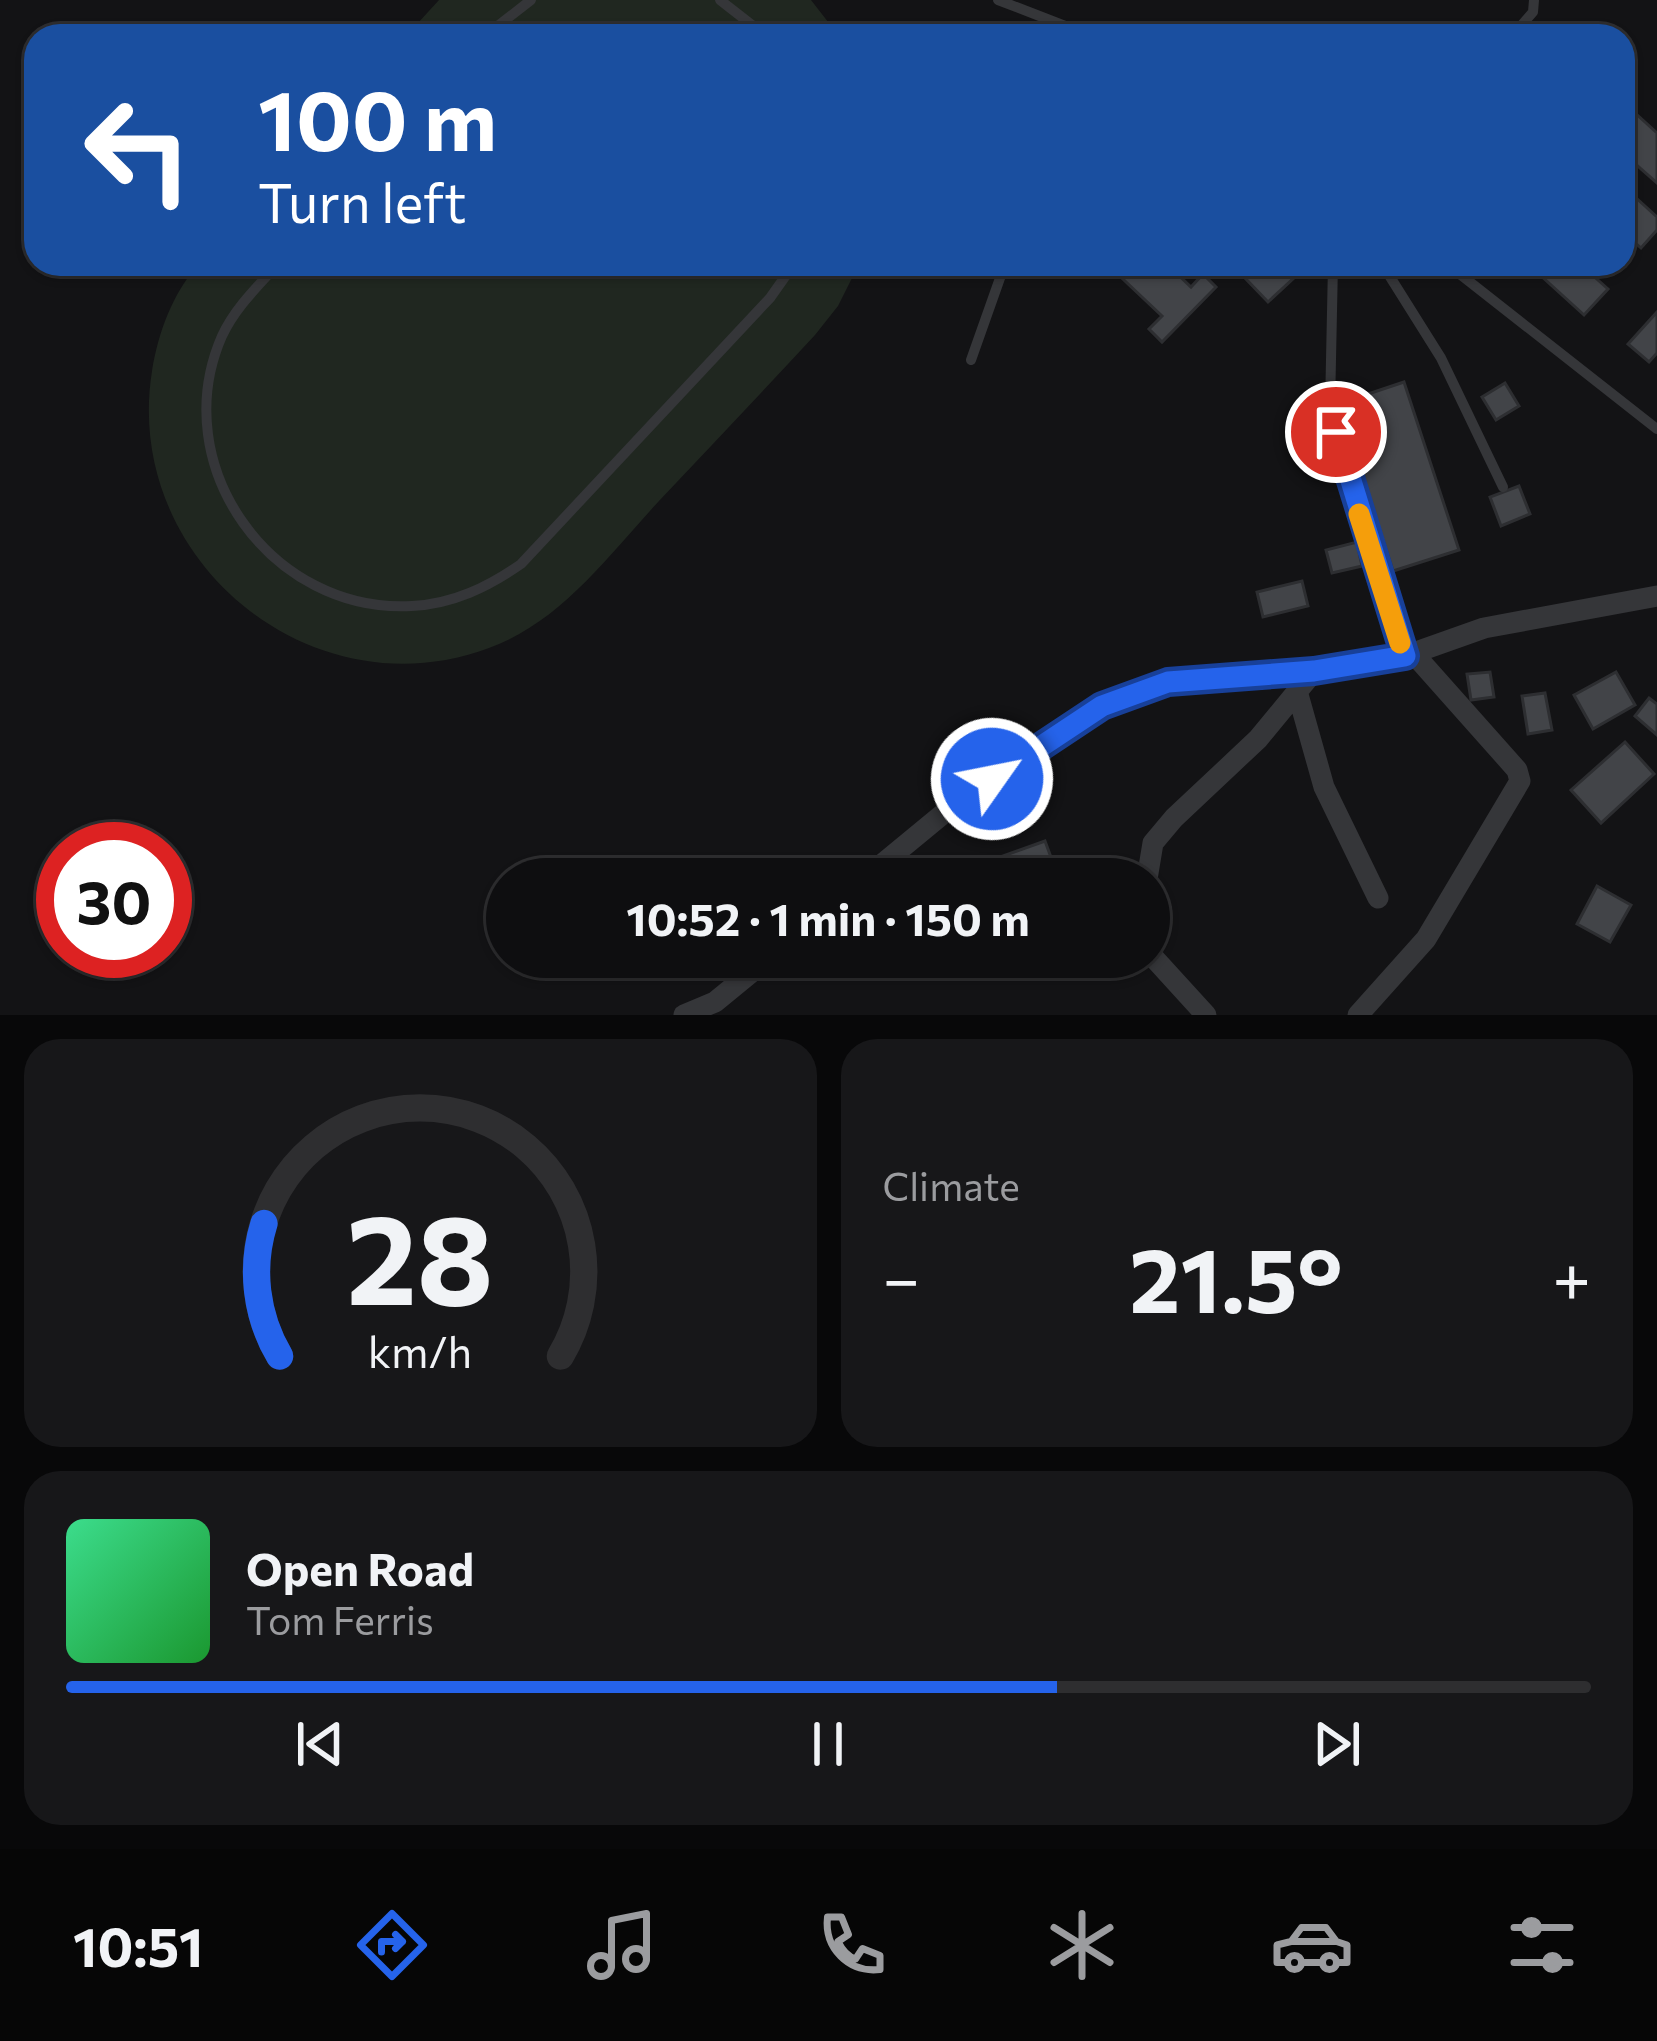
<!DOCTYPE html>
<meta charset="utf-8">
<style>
:root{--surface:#0e0e10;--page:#171719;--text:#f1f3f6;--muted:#9b9c9f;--line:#2e2e30;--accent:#2563eb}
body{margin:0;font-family:Commissioner,sans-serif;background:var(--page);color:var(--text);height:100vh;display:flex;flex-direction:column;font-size:45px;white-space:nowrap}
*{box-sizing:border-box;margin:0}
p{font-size:39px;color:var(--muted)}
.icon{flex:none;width:66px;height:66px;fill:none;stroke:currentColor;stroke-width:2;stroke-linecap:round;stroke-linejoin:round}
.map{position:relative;height:1015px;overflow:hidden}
.side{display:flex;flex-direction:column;gap:24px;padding:24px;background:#080809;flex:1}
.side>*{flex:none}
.guide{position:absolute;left:24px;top:24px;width:1611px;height:252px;border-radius:36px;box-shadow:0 3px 9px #0004,0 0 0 3px var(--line);background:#1a4fa0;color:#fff;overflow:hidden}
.speed{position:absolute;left:36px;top:822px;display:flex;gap:24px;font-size:60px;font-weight:700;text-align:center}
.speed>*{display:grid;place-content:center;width:156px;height:156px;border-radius:50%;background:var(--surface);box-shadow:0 3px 9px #0004,0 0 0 3px var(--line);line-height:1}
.speed .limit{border:18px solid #d22;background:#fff;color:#111}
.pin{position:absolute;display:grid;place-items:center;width:102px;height:102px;color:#fff;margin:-51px;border:6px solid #fff;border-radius:50%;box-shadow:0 3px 12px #0007}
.me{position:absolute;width:132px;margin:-66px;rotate:57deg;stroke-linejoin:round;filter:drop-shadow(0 0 9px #0008)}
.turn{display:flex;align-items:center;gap:42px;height:252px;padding:0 36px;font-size:54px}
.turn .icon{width:156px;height:156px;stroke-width:2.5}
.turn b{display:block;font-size:84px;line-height:102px}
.big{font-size:90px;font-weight:700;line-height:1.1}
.side .tile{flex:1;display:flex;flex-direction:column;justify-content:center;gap:18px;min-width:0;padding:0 42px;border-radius:36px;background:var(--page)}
.side .dial{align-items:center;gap:0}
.dial svg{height:312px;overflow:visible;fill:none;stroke:var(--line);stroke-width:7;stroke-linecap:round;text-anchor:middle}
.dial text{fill:var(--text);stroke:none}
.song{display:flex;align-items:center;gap:36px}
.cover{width:144px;height:144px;border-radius:18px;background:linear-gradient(135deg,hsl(150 70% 55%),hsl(130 70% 35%))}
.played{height:12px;border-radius:6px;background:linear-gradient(90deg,var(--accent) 65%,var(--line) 65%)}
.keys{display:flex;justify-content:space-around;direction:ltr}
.heat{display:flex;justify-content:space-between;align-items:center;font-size:66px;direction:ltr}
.side .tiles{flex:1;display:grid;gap:24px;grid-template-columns:1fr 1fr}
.tile:last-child{grid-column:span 2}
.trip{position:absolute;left:486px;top:858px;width:684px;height:120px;border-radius:60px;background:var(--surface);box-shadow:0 3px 9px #0004,0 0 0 3px var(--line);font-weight:700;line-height:120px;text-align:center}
.menu{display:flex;height:192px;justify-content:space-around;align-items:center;background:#060606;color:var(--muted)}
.menu .icon{width:84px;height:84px}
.menu .active{color:var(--accent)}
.menu b{font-size:54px;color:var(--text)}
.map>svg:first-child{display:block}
</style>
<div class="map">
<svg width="1657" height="1015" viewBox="0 0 1657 1015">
<rect width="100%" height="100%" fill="#131315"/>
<!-- green -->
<path fill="#202720" d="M439,0h372l28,36h-433z
M199,264h660l-21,42 -23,29c-52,56 -104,111 -156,166 -51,55 -98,121 -170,147 -179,67 -367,-90 -337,-277 6,-38 21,-79 47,-107z"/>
<!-- building -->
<path fill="#424448" stroke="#2d2e31" stroke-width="3" d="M1623,102l34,31v50l-34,-30z
M1623,186l34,31v13l-16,18 -18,-16z
M1107,264h60l24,23 12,-13 13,13 -54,55 -13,-13 13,-13z
M1260,264h49l-41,38 -23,-24z
M1528,264h52l28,25 -24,26z
M1657,312v41l-8,9 -21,-18z
M1404,382l55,168 -66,21 -55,-167z
M1505,383l14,23 -23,14 -14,-23z
M1519,486l11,28 -29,12 -11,-29z
M1357,542l5,24 -30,7 -6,-23z
M1302,581l6,25 -45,11 -6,-25z
M1490,672l4,25 -23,3 -4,-26z
M1616,672l19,33 -42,24 -19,-34z
M1545,693l7,37 -24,4 -6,-38z
M1649,698l8,6v31l-22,-19z
M1625,742l29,32 -53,49 -30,-33z
M1045,841l14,38h-60l-7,-19z
M1597,886l34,19 -21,37 -33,-18z"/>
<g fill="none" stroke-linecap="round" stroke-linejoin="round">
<!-- service -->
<path stroke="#353639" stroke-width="10" d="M720,0l46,36
M998,0l93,36
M485,36l46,-36
M1512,36l21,-24 1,-12
M278,264c-21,23 -43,44 -56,72 -57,130 50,278 190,270 41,-2 76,-19 109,-42l249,-266 24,-34
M1333,264l-3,143 75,249
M1382,264l59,94 62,129
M1447,264l210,165
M971,360l34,-96"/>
<!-- minor -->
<path stroke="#353639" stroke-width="21" d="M1297,691l27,96 54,111
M864,879l91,-75 147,-97 66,-25 146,-11 91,-15 79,-28 173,-32
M1147,879l6,-36 21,-25 84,-79 56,-68
M1149,946l5,12 52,57
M684,1015l31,-13 55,-45
M1358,1015l68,-76 94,-158 -3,-11 -104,-117"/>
</g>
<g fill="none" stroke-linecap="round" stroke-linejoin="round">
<defs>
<path id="route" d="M992,779l110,-73 66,-24 146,-11 91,-15 -69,-224"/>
</defs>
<!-- route casing -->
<use href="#route" stroke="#184099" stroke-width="30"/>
<!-- route -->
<use href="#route" stroke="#2563eb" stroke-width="21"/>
<!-- slow -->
<path stroke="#f59e0b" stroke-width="21" d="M1359,514l41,129"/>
</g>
</svg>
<div class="speed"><div class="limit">30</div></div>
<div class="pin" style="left:1336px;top:432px;background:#d93025"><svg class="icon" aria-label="arrive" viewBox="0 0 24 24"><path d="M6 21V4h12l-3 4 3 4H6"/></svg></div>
<svg class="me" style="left:992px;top:779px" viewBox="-20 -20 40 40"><circle r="17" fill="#2563eb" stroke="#fff" stroke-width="3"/><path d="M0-11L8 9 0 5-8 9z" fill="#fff"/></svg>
<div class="trip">10:52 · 1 min · 150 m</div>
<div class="guide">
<div class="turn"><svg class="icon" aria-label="left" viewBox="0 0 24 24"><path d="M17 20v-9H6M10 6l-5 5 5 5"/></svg><div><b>100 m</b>Turn left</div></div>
</div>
</div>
<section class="side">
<div class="tiles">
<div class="tile dial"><svg viewBox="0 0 100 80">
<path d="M14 69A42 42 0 1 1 86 69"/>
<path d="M14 69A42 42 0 0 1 10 35" stroke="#2563eb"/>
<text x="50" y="56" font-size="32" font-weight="700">28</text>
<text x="50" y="72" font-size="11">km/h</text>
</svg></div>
<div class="tile"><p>Climate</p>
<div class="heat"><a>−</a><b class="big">21.5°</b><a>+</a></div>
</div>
<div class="tile">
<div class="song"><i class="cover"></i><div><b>Open Road</b><p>Tom Ferris</p></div></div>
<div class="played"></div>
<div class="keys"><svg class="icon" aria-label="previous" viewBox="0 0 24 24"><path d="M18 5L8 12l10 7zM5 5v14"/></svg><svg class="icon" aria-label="pause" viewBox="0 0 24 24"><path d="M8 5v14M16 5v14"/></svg><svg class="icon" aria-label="next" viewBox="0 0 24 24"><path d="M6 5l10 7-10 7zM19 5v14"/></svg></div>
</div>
</div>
</section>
<nav class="menu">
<b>10:51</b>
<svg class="icon active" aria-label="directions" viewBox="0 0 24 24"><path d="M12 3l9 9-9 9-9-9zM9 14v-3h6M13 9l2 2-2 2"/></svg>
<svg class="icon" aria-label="music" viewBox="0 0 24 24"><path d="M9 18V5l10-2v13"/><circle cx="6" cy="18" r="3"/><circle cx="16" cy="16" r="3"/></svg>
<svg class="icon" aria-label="phone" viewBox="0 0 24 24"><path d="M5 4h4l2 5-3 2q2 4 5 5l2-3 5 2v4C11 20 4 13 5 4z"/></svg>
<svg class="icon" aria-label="climate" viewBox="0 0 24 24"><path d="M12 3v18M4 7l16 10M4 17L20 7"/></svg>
<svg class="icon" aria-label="car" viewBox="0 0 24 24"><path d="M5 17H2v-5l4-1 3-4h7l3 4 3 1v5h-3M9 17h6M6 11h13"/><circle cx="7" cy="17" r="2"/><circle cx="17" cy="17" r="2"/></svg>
<svg class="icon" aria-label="filters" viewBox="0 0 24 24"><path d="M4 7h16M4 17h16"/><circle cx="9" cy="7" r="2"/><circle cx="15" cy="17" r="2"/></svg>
</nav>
